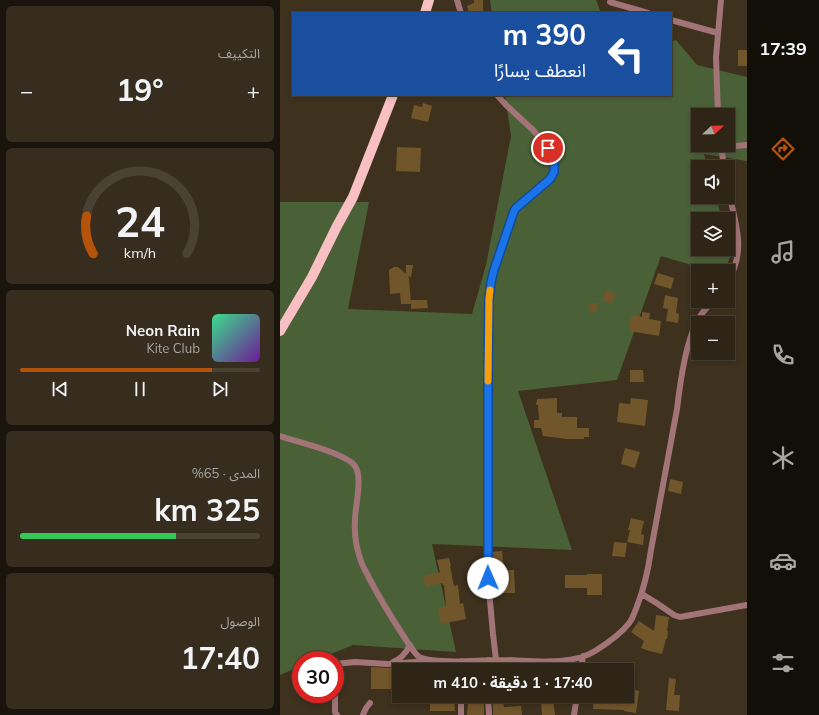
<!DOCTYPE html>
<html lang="ar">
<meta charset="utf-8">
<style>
:root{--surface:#2e2516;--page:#362d1f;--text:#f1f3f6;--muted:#a7a5a1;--line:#494235;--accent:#b45309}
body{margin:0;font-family:Mulish,"Noto Sans Arabic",sans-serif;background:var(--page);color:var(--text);direction:rtl;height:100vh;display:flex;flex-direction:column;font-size:15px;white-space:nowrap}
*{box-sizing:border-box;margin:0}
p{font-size:13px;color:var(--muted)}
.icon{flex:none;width:22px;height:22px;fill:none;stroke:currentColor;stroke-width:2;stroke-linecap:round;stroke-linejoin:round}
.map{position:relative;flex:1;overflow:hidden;direction:ltr}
.drawer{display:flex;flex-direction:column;gap:6px;padding:6px;background:#19140c;width:280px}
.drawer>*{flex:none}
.guide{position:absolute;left:12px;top:12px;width:380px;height:84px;border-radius:0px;box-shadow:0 2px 6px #0003,0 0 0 1px var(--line);direction:rtl;background:#1a4fa0;color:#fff;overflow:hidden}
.needle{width:26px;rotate:68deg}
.buttons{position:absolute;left:411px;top:108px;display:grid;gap:8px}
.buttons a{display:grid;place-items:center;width:44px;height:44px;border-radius:0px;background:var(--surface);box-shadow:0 2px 6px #0003,0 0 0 1px var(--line);font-size:20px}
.speed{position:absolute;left:12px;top:651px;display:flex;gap:8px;font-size:20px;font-weight:700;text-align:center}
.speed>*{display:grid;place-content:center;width:52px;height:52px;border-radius:50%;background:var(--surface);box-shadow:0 2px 6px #0003,0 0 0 1px var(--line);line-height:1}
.speed .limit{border:6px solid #d22;background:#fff;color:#111}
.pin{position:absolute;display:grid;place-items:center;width:34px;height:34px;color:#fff;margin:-17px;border:2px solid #fff;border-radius:50%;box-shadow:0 1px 4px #0007}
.me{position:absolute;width:44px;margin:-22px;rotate:359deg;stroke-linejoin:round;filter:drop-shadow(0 0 3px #0008)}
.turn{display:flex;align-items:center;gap:14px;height:84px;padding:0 20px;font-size:18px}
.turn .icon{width:52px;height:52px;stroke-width:2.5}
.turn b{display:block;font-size:28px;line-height:34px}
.big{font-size:30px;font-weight:700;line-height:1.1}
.drawer .tile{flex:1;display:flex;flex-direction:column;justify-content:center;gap:6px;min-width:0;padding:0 14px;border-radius:6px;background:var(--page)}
.drawer .dial{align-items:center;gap:0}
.dial svg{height:104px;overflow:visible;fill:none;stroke:var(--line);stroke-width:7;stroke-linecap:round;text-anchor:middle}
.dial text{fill:var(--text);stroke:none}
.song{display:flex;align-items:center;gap:12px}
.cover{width:48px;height:48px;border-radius:6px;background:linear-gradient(135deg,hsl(150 70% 55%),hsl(280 70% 35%))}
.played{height:4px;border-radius:2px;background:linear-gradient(90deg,var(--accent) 80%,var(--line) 80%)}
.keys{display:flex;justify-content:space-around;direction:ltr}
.heat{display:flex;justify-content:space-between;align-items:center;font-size:22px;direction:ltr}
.charge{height:6px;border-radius:3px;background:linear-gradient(90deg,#34c759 65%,var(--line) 0)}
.trip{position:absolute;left:112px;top:663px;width:242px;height:40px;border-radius:0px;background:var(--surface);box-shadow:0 2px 6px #0003,0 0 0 1px var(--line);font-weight:700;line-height:40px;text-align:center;direction:rtl}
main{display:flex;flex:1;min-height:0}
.dock{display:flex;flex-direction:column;width:72px;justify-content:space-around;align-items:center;background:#120f09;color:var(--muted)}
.dock .icon{width:28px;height:28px}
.dock .selected{color:var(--accent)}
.dock b{font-size:18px;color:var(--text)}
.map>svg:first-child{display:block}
</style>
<main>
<nav class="dock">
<b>17:39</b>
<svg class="icon selected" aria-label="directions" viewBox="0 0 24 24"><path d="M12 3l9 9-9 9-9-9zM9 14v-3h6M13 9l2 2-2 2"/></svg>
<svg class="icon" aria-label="music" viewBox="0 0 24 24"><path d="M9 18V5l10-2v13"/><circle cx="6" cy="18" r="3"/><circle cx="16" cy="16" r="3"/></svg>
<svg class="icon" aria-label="phone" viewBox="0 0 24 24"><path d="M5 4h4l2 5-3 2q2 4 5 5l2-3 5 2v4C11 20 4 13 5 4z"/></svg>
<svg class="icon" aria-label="climate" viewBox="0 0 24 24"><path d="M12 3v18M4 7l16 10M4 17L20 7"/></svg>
<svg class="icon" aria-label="car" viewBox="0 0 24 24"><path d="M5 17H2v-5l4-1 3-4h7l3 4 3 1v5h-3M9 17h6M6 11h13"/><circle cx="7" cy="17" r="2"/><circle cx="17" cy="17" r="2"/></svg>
<svg class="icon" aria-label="filters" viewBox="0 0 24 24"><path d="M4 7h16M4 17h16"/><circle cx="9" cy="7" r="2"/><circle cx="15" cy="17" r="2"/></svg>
</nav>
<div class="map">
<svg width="467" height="715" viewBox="0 0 467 715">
<rect width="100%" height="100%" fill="#3e311e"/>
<!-- forest -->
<path fill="#4a6138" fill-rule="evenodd" d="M210,0h106l5,13h-109z
M396,40l21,25 50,12v84l-43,-7 3,13h-9v30h18l6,22h-24v30h30v-10l4,14 -8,18h-12l-51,-15 -44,124 -99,11 54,159 -140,-6 24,108 -103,-7 -37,15h-15v6l-21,9v-473h89l-21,107 124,5 14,-49 25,-129 -6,-41h166v-54zM418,115h30v30h-30z"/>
<!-- building -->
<path fill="#71562b" d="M194,0h9v13h-14l-2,-7 7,-3z
M458,50h9v16h-9z
M143,103l9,3 -4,16 -17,-4 3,-13 8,2z
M117,147l24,1 -1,24 -24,-1z
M126,265h7l-2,12 -3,-1 1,2 2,26h-10l-1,-11 -10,1 -1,-24 5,-3h4l8,7z
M378,273l16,5 -3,11 -17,-5z
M326,290l10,4 -5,10 -9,-4z
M385,295l13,3 -2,15 3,1 -1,9 -12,-2 2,-12 -5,-1z
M131,300h16l1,8 -17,1z
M309,303h8v9l-8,-1z
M362,312l8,1 -1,6 12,2 -2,15 -30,-5 2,-16 11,2z
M350,370h13l1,12h-14z
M277,398v15h5v4h15v11h12v9h-5v2h-17l-24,-3 -2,-8h-7v-8h5l-1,-15h-2l1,-6z
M351,398l17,2 -3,26 -28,-4 2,-19 11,1z
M345,448l15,4 -5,16 -14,-4z
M390,479l13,3 -2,12 -13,-3z
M351,518l13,3 -3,13 3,1 -1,10 -16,-3 3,-12h-2z
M334,542l13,1 -2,14 -13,-1z
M222,551l2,19h10l1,23h-16v-4h-6v-9h6l-1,-14 -5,1 -1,-15z
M169,558l2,8h-1l4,20 4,-1 2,19 3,-1 3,16 -25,5 -3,-16 8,-2 -2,-21h-1l-1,-2 -16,4 -3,-11 17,-4 -3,-12z
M307,574h15v21h-15v-7h-22v-13h22z
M376,615l13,2 -2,14h1l-1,8h-1l-4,15 -13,-3 -8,-3 3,-7 -13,-9 8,-11 15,10z
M91,667l17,1h11v21h-28z
M389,678l7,1 -2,16h6l-1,16 -13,-1z
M350,689l9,2 -3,22 -12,-2v-1l-31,-1 1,-13 24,1v1l10,1z
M150,696h24l1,15h-25z
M273,699l2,16h-13l-1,-15z
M223,702l1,5 17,-1 1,9h-29v-12z
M188,703h16v12h-17z"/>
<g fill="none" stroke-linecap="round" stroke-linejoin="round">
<!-- street -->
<path stroke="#a27477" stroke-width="6" d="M177,0l4,13
M330,2l38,11
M391,20l47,13
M438,115l-2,-58 5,-57
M441,145l3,22
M441,147l26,-2
M448,188c7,36 19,60 0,94
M0,436c17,6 66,17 75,30 8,12 0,40 0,54 -1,14 2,31 7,44 2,5 5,9 7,14 11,21 24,42 37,62 4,5 8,13 13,17 13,7 59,4 75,3 31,-1 74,8 101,-9 13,-8 26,-17 35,-29 3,-4 4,-9 6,-13 8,-20 12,-37 15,-59l26,-141c3,-25 9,-73 24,-94 3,-5 8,-9 12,-14
M362,594l16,10 16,11 6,2 67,-12
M208,660v10
M216,660l-3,-26 -5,-55v-211l1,-69 2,-17 3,-12 20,-59 2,-3 34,-29 4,-7v-10l-6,-14 -15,-18 -26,-24 -10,-11
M113,662c8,-3 13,-9 17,-17
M55,664l20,-2 33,2 40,-3
M182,670v-9
M301,670l2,-14
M55,694v18l2,3
M208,696l1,19
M83,715l3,-7 4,-5
M181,715v-19
M294,715l3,-19"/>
<!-- primary -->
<path stroke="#f9c0c3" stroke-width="10" d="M145,13l4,-13
M0,331l32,-54 25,-51 16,-29 40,-102"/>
</g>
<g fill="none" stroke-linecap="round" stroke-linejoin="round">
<defs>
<path id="route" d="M208,578v-210l1,-69 2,-17 3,-12 20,-59 2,-3 34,-29 4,-7v-10l-6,-14"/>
</defs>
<!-- route casing -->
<use href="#route" stroke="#114b97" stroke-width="10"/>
<!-- route -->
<use href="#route" stroke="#1a73e8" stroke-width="7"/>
<!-- slow -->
<path stroke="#f59e0b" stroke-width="7" d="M208,381l1,-82 1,-9"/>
</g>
</svg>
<div class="buttons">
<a><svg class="needle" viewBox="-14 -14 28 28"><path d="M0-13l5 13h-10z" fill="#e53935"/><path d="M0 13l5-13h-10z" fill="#a7a5a1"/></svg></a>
<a><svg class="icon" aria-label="sound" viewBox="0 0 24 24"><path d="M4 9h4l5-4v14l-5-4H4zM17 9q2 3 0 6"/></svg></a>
<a><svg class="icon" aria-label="layers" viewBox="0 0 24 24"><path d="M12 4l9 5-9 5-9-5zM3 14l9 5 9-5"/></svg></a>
<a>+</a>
<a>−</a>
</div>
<div class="speed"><div class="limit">30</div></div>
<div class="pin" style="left:268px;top:148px;background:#d93025"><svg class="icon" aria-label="arrive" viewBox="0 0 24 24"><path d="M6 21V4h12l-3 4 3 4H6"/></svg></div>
<svg class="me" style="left:208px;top:578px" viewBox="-20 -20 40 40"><circle r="19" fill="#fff"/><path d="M0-13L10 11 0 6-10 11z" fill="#1a73e8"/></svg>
<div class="trip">17:40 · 1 دقيقة · 410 m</div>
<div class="guide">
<div class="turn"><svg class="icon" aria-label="left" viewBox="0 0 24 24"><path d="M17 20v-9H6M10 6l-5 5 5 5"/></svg><div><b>390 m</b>انعطف يسارًا</div></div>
</div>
</div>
<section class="drawer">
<div class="tile"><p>التكييف</p>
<div class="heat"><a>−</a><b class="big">19°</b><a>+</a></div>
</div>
<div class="tile dial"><svg viewBox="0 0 100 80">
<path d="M14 69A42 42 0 1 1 86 69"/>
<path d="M14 69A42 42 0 0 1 9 40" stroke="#b45309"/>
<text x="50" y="56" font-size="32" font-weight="700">24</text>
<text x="50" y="72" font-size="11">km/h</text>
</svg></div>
<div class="tile">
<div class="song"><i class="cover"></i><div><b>Neon Rain</b><p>Kite Club</p></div></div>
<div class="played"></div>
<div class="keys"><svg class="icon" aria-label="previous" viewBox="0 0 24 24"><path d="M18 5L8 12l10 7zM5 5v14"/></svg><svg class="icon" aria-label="pause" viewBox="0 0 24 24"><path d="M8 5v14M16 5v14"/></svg><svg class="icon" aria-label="next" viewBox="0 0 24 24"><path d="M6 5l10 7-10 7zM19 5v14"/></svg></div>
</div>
<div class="tile"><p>المدى · 65%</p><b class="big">325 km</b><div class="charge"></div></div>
<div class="tile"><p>الوصول</p><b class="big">17:40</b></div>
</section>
</main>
